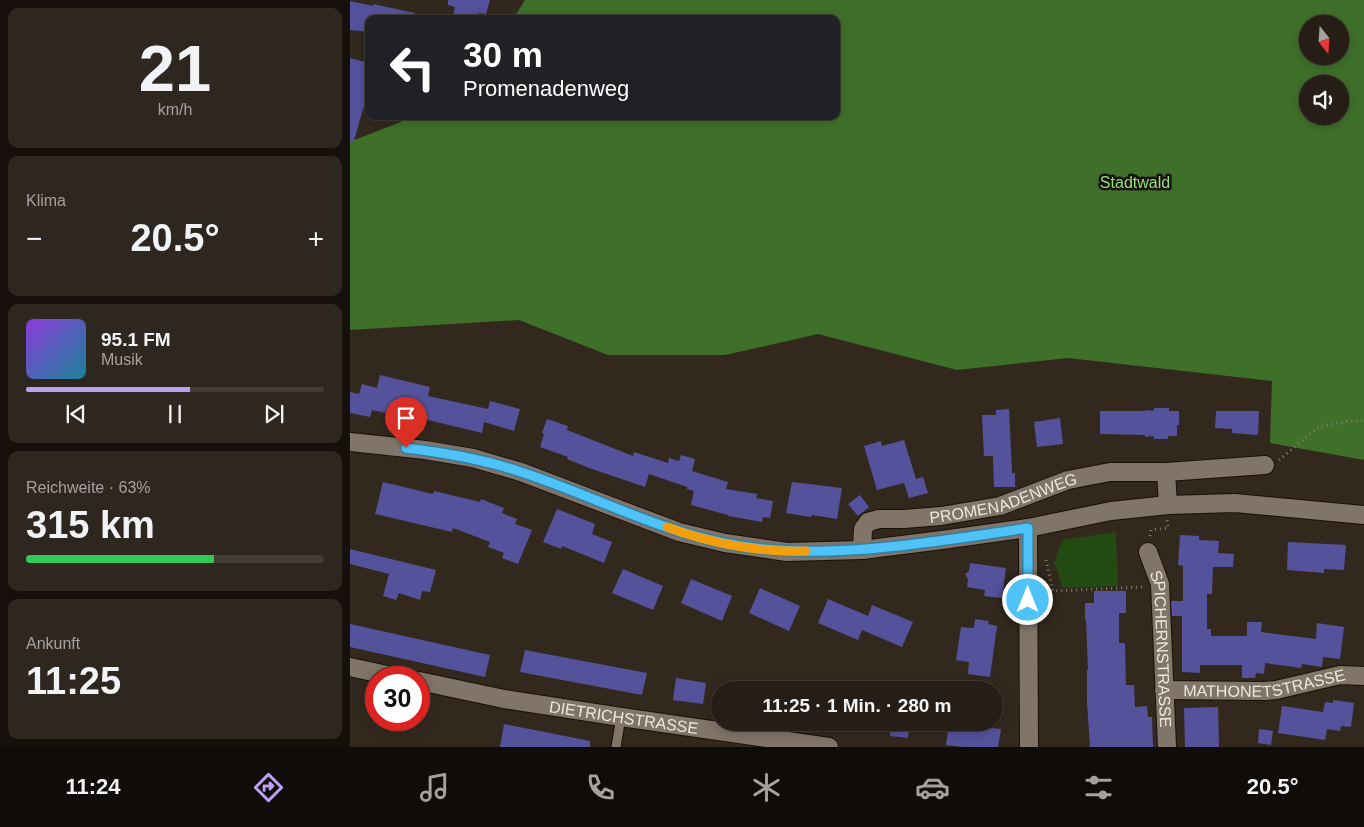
<!DOCTYPE html>
<html lang="de">
<meta charset="utf-8">
<style>
:root{--surface:#261e16;--page:#2e271f;--text:#f1f3f6;--muted:#a4a2a1;--line:#423c35;--accent:#bca0f2}
body{margin:0;font-family:Arial,sans-serif;background:var(--page);color:var(--text);height:100vh;display:flex;flex-direction:column;font-size:19px;white-space:nowrap}
*{box-sizing:border-box;margin:0}
p{font-size:16px;color:var(--muted)}
.icon{flex:none;width:28px;height:28px;fill:none;stroke:currentColor;stroke-width:2;stroke-linecap:round;stroke-linejoin:round}
.map{position:relative;flex:1;overflow:hidden}
.sheet{display:flex;flex-direction:column;gap:8px;padding:8px;background:#15100c;width:350px}
.sheet>*{flex:none}
.top-card{position:absolute;left:15px;top:15px;width:475px;height:105px;border-radius:10px;box-shadow:0 2px 12px #0003,0 0 0 1px var(--line);background:#202124;color:#fff;overflow:hidden}
.needle{width:32px;rotate:163deg}
.buttons{position:absolute;left:949px;top:15px;display:grid;gap:10px}
.buttons a{display:grid;place-items:center;width:50px;height:50px;border-radius:50%;background:var(--surface);box-shadow:0 2px 12px #0003,0 0 0 1px var(--line);font-size:25px}
.speed{position:absolute;left:15px;top:666px;display:flex;gap:10px;font-size:25px;font-weight:700;text-align:center}
.speed>*{display:grid;place-content:center;width:65px;height:65px;border-radius:50%;background:var(--surface);box-shadow:0 2px 12px #0003,0 0 0 1px var(--line);line-height:1}
.speed .limit{border:8px solid #d22;background:#fff;color:#111}
.pin{position:absolute;display:grid;place-items:center;width:42px;height:42px;color:#fff;margin:-51px -21px;border-radius:50% 50% 50% 0;rotate:-45deg;box-shadow:0 0 5px #0007}
.pin .icon{rotate:45deg}
.me{position:absolute;width:55px;margin:-28px;rotate:0deg;stroke-linejoin:round;filter:drop-shadow(0 0 4px #0008)}
.turn{display:flex;align-items:center;gap:18px;height:105px;padding:0 15px;font-size:22px}
.turn .icon{width:65px;height:65px;stroke-width:2.5}
.turn b{display:block;font-size:35px;line-height:42px}
.big{font-size:38px;font-weight:700;line-height:1.1}
.sheet .card{flex:1;display:flex;flex-direction:column;justify-content:center;gap:8px;min-width:0;padding:0 18px;border-radius:10px;background:var(--page)}
.sheet .dial{align-items:center;gap:0}
.dial b{font-size:65px;line-height:1}
.song{display:flex;align-items:center;gap:15px}
.cover{width:60px;height:60px;border-radius:8px;background:linear-gradient(135deg,hsl(270 70% 55%),hsl(190 70% 35%))}
.played{height:5px;border-radius:2px;background:linear-gradient(90deg,var(--accent) 55%,var(--line) 55%)}
.keys{display:flex;justify-content:space-around;direction:ltr}
.heat{display:flex;justify-content:space-between;align-items:center;font-size:28px;direction:ltr}
.charge{height:8px;border-radius:4px;background:linear-gradient(90deg,#34c759 63%,var(--line) 0)}
.trip{position:absolute;left:361px;top:681px;width:292px;height:50px;border-radius:25px;background:var(--surface);box-shadow:0 2px 12px #0003,0 0 0 1px var(--line);font-weight:700;line-height:50px;text-align:center}
.menu{display:flex;height:80px;justify-content:space-around;align-items:center;background:#0f0c09;color:var(--muted)}
.menu .icon{width:35px;height:35px}
.menu .current{color:var(--accent)}
.menu b{font-size:22px;color:var(--text)}
main{display:flex;flex:1;min-height:0}
.map>svg:first-child{display:block}
</style>
<main>
<section class="sheet">
<div class="card dial"><b>21</b><p>km/h</p></div>
<div class="card"><p>Klima</p>
<div class="heat"><a>−</a><b class="big">20.5°</b><a>+</a></div>
</div>
<div class="card">
<div class="song"><i class="cover"></i><div><b>95.1 FM</b><p>Musik</p></div></div>
<div class="played"></div>
<div class="keys"><svg class="icon" aria-label="previous" viewBox="0 0 24 24"><path d="M18 5L8 12l10 7zM5 5v14"/></svg><svg class="icon" aria-label="pause" viewBox="0 0 24 24"><path d="M8 5v14M16 5v14"/></svg><svg class="icon" aria-label="next" viewBox="0 0 24 24"><path d="M6 5l10 7-10 7zM19 5v14"/></svg></div>
</div>
<div class="card"><p>Reichweite · 63%</p><b class="big">315 km</b><div class="charge"></div></div>
<div class="card"><p>Ankunft</p><b class="big">11:25</b></div>
</section>
<div class="map">
<svg width="1014" height="747" viewBox="0 0 1014 747">
<rect width="100%" height="100%" fill="#33281e"/>
<!-- green -->
<path fill="#244a13" d="M766,532l2,54 -55,2 -9,-26 8,-22z"/>
<!-- forest -->
<path fill="#3f702a" fill-rule="evenodd" d="M175,0h839v460l-94,-17 2,-62 -204,-23 -111,12 -139,-36 -93,21h-117l-89,-35 -169,10v-189l7,-2 59,-23h420v-97h-323zM958,24h32v32h-32zM958,84h32v32h-32z"/>
<!-- building -->
<path fill="#54529b" d="M98,0h42l-4,14 -7,-1 -2,6h-25l3,-12 -7,-2z
M0,1l23,5v-2l42,9 -1,6h-45v13l-19,-2z
M0,58l15,4v3l4,1v37l-4,-1 -11,39h-4z
M30,375l50,12 -2,9 60,13 2,-8 30,8 -6,22 -30,-9 -2,11 -58,-14 -1,2 -51,-11 -2,7 -20,-4v-21l9,2 3,-10 15,4z
M804,408h15v3h10v14h-2v11h-9v3h-14v-3l-9,1v-2l-45,-1v-23h45v-1l9,1z
M659,409l3,64h3v14h-21l-1,-31h-9l-2,-41h14v-5z
M866,411h43l-1,24 -26,-2v-4l-17,-1z
M710,418l3,26 -26,3 -3,-25z
M197,419l21,7 -1,4 66,26 1,-4 34,11 1,-5 10,3 2,-6 14,4 -3,12 36,11 -2,7 31,5 -1,4 17,3 -3,17 -7,-1 -1,5 -34,-6v-1l-37,-10 3,-14 -7,-2v-2l-38,-13 -4,13 -53,-18 -25,-10 1,-2 -28,-10 4,-13 -2,-1z
M554,440l12,39 7,-2 5,16 -19,5 -5,-15 -27,7 -13,-44 17,-5 1,5z
M33,482l50,12 1,-3 46,11 1,-3 23,9 -2,5 15,6 -2,5 17,6 -14,34 -16,-6 2,-5 -16,-6 2,-5 -37,-14 -1,4 -77,-18z
M442,482l50,6 -5,31 -25,-4 -1,2 -25,-4z
M510,495l9,12 -11,9 -10,-12z
M207,509l38,15 -3,10 20,8 -8,21 -42,-17 -1,3 -18,-7z
M830,535l19,1v4l20,1 -1,12 16,1 -1,13h-20l-1,27h-5v35h4v7h36v-14h15l-1,10 55,7 1,-16 27,4 -4,32 -17,-2 -1,10 -20,-3 -1,4 -36,-5 -1,11 -8,-1 -1,5h-13v-13h-42v8l-18,-1v-56h-10l-1,-15h12v-35l-5,-1z
M938,542l58,3 -2,25 -20,-1v4l-37,-3z
M0,549l86,21 -6,22 -8,-1 -2,9 -21,-7 -3,7 -13,-4 6,-22 -39,-10z
M620,563l36,5 -4,30 -18,-2 1,-6 -18,-3 1,-8 -3,-5 4,-3z
M273,569l40,17 -10,24 -41,-17z
M341,579l41,17 -10,25 -41,-18z
M410,588l40,18 -11,25 -40,-18z
M744,591h32v22h-7v30h6l1,42h8l1,22 12,-1 1,11h4l1,30h-63l-3,-45v-32h1l-2,-50h-1v-17h9z
M478,599l40,17 4,-11 41,17 -11,25 -40,-17 -4,10 -40,-17z
M625,619l14,2 -1,3 9,2 -7,51 -22,-3 1,-12 -13,-2 5,-33 13,1z
M0,624l140,31 -5,22 -135,-30z
M175,650l122,23 -5,22 -122,-23z
M326,678l30,5 -3,21 -30,-4z
M983,700l21,3 -3,24 -10,-1 -1,5 -13,-2 -2,11 -47,-7 4,-27 41,6 2,-10 8,1z
M868,707l1,40h-34l-1,-39z
M541,722h19l-2,16 -18,-2z
M599,722l18,3v-3h17l-1,5 18,2 -3,18h-34l-18,-2z
M154,724l86,17v6h-90z
M909,729l14,2 -2,14 -13,-2z"/>
<g fill="none" stroke-linecap="round" stroke-linejoin="round">
<defs>
<path id="lane" d="M266,747l5,-30"/>
<g id="street">
<path d="M0,442l75,8 48,8 48,14 158,60 46,11 62,9 75,-2 80,-10 86,-12 83,-17 57,-6 67,-2 129,12"/>
<path d="M816,472l2,33"/>
<path d="M678,528l1,219"/>
<path id="s1" d="M512,550l1,-21 5,-7 11,-3h25l37,-3 59,-10 68,-26 42,-8h56l99,-7"/>
<path id="s2" d="M798,552l12,32 7,163"/>
<path d="M0,667l51,11"/>
<path id="s3" d="M69,681l85,18 117,18 208,30"/>
<path id="s4" d="M814,690l101,1 11,-1 64,-15 24,1"/>
</g>
</defs>
<!-- lane casing -->
<use href="#lane" stroke="#1a1008" stroke-width="11"/>
<!-- street casing -->
<use href="#street" stroke="#1a1008" stroke-width="20"/>
<!-- path -->
<path stroke="#877d75" stroke-width="3" stroke-dasharray="1 4" stroke-linecap="butt" d="M929,460l39,-33 31,-6h15
M800,536l1,-6 17,-2 -1,-8
M696,560l7,31 91,-4"/>
<!-- lane -->
<use href="#lane" stroke="#817469" stroke-width="9"/>
<!-- street -->
<use href="#street" stroke="#817469" stroke-width="18"/>
</g>
<g fill="none" stroke-linecap="round" stroke-linejoin="round">
<defs>
<path id="route" d="M56,448c40,5 77,11 115,24 68,22 133,57 203,71 97,20 208,-1 304,-15v72"/>
</defs>
<!-- route casing -->
<use href="#route" stroke="#337fa1" stroke-width="12"/>
<!-- route -->
<use href="#route" stroke="#4fc3f7" stroke-width="9"/>
<!-- slow -->
<path stroke="#f59e0b" stroke-width="9" d="M317,527c41,16 95,26 139,24"/>
</g>
<g text-anchor="middle" stroke-width="5" stroke-linejoin="round" paint-order="stroke">
<!-- park labels -->
<g font-size="16" fill="#98dd7e" stroke="#17120e">
<text x="785" y="188">Stadtwald</text>
</g>
<!-- street labels -->
<g font-size="16" fill="#eee7e0" stroke="#17120e">
<text dy="6" stroke="none"><textPath href="#s1" startOffset="168">PROMENADENWEG</textPath></text>
<text dy="6" stroke="none"><textPath href="#s2" startOffset="99">SPICHERNSTRASSE</textPath></text>
<text dy="6" stroke="none"><textPath href="#s4" startOffset="101">MATHONETSTRASSE</textPath></text>
<text dy="6" stroke="none"><textPath href="#s3" startOffset="208">DIETRICHSTRASSE</textPath></text>
</g>
</g>
</svg>
<div class="buttons">
<a><svg class="needle" viewBox="-14 -14 28 28"><path d="M0-13l5 13h-10z" fill="#e53935"/><path d="M0 13l5-13h-10z" fill="#a4a2a1"/></svg></a>
<a><svg class="icon" aria-label="sound" viewBox="0 0 24 24"><path d="M4 9h4l5-4v14l-5-4H4zM17 9q2 3 0 6"/></svg></a>
</div>
<div class="speed"><div class="limit">30</div></div>
<div class="pin" style="left:56px;top:448px;background:#d93025"><svg class="icon" aria-label="arrive" viewBox="0 0 24 24"><path d="M6 21V4h12l-3 4 3 4H6"/></svg></div>
<svg class="me" style="left:678px;top:600px" viewBox="-20 -20 40 40"><circle r="17" fill="#4fc3f7" stroke="#fff" stroke-width="3"/><path d="M0-11L8 9 0 5-8 9z" fill="#fff"/></svg>
<div class="trip">11:25 · 1 Min. · 280 m</div>
<div class="top-card">
<div class="turn"><svg class="icon" aria-label="left" viewBox="0 0 24 24"><path d="M17 20v-9H6M10 6l-5 5 5 5"/></svg><div><b>30 m</b>Promenadenweg</div></div>
</div>
</div>
</main>
<nav class="menu">
<b>11:24</b>
<svg class="icon current" aria-label="directions" viewBox="0 0 24 24"><path d="M12 3l9 9-9 9-9-9zM9 14v-3h6M13 9l2 2-2 2"/></svg>
<svg class="icon" aria-label="music" viewBox="0 0 24 24"><path d="M9 18V5l10-2v13"/><circle cx="6" cy="18" r="3"/><circle cx="16" cy="16" r="3"/></svg>
<svg class="icon" aria-label="phone" viewBox="0 0 24 24"><path d="M5 4h4l2 5-3 2q2 4 5 5l2-3 5 2v4C11 20 4 13 5 4z"/></svg>
<svg class="icon" aria-label="climate" viewBox="0 0 24 24"><path d="M12 3v18M4 7l16 10M4 17L20 7"/></svg>
<svg class="icon" aria-label="car" viewBox="0 0 24 24"><path d="M5 17H2v-5l4-1 3-4h7l3 4 3 1v5h-3M9 17h6M6 11h13"/><circle cx="7" cy="17" r="2"/><circle cx="17" cy="17" r="2"/></svg>
<svg class="icon" aria-label="filters" viewBox="0 0 24 24"><path d="M4 7h16M4 17h16"/><circle cx="9" cy="7" r="2"/><circle cx="15" cy="17" r="2"/></svg>
<b>20.5°</b>
</nav>
